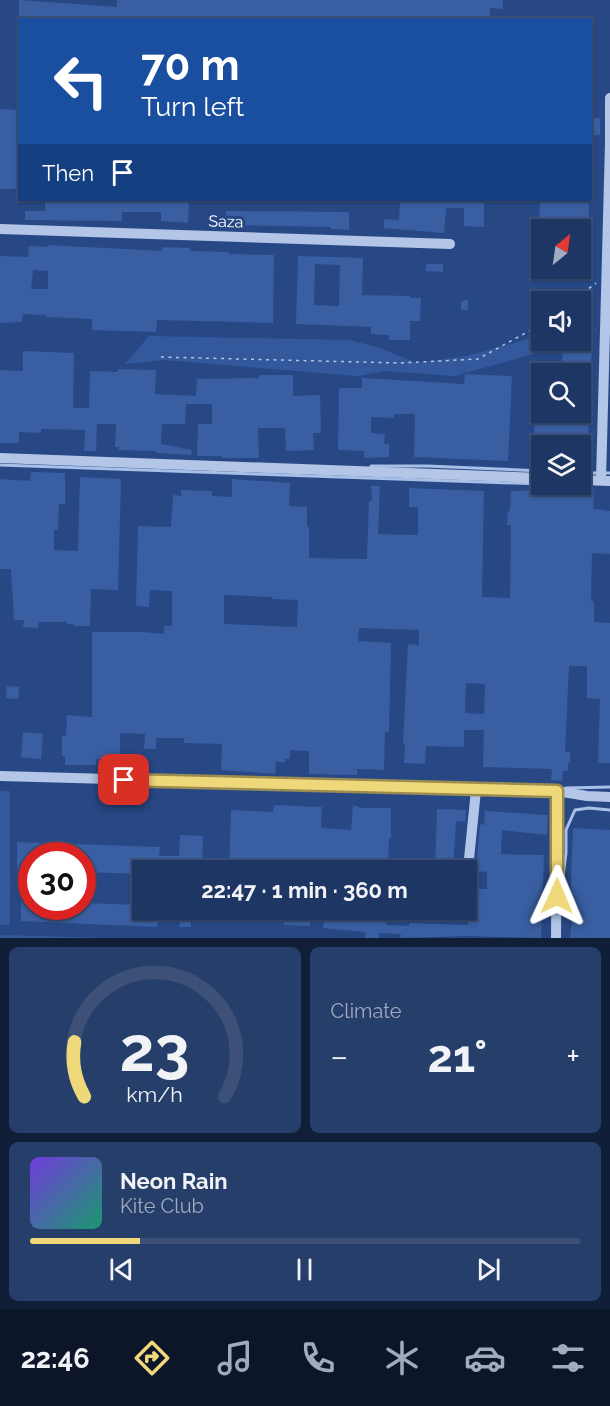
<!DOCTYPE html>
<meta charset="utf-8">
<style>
:root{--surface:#1e3664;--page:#263e6a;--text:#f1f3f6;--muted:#a1abbf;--line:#3c5078;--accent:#efd87a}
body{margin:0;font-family:Raleway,sans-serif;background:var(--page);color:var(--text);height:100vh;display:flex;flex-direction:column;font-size:22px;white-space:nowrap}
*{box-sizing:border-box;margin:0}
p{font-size:20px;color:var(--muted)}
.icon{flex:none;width:33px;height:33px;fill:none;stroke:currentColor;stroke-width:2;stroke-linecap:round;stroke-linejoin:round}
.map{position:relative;height:938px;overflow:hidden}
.details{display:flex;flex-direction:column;gap:9px;padding:9px;background:#101e37;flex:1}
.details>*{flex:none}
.guide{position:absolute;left:18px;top:18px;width:574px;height:183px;border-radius:0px;box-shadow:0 2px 4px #0004,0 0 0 2px var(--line);background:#1a4fa0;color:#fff;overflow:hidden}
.needle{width:39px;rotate:29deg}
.buttons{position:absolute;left:531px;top:219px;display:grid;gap:12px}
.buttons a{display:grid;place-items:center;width:60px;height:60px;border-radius:0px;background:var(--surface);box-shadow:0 2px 4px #0004,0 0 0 2px var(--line);font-size:30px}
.speed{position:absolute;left:18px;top:842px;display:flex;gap:12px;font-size:30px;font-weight:700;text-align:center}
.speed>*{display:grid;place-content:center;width:78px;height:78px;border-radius:50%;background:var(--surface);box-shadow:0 2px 4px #0004,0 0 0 2px var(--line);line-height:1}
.speed .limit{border:9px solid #d22;background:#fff;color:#111}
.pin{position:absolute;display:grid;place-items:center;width:51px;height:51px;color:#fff;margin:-26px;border-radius:12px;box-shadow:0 3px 9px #0006}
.me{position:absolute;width:66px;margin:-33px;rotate:1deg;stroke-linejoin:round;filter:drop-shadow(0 0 4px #0008)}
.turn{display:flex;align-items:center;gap:21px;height:126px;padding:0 24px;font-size:27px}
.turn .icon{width:78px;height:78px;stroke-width:2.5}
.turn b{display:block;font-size:42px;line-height:51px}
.then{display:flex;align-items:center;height:57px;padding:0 24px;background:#0003;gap:12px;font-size:22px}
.big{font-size:45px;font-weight:700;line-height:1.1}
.details .widget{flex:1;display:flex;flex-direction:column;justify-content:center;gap:9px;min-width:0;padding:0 21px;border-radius:9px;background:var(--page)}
.details .dial{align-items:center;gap:0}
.dial svg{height:156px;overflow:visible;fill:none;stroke:var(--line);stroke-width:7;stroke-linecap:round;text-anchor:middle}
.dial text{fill:var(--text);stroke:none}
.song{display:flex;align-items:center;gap:18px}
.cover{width:72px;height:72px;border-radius:9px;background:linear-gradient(135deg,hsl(260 70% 55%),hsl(160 70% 35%))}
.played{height:6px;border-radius:3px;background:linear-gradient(90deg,var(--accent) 20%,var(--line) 20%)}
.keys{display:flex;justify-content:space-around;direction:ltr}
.heat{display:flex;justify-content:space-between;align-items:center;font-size:33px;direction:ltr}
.details .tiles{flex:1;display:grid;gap:9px;grid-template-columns:1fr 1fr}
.widget:last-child{grid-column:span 2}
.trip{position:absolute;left:132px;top:860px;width:345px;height:60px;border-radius:0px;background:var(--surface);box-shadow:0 2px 4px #0004,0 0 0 2px var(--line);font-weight:700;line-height:60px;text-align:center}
.tabs{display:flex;height:96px;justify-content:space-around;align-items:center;background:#0c1628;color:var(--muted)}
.tabs .icon{width:42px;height:42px}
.tabs .on{color:var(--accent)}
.tabs b{font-size:27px;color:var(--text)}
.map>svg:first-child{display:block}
</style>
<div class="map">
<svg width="610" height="938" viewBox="0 0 610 938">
<rect width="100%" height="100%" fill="#284885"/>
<!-- green -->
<path fill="#33599c" d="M541,332l1,8 13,1 -15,11 -85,24 -71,-5 -26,5 -194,-16 -39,4 24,-28 200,4 28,7 40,16 49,-7 59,-16z
M0,791h10v134h-10z
M0,935l108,3h-108z"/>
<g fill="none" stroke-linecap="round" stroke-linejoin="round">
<!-- stream -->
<path stroke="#a8c0e8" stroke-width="3" d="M0,465l542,19
M371,466h56l115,5
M580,473h30
M567,484l14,1
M566,788l44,-1
M561,891l5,-38v-23l9,-20 14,-2 21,2"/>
</g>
<!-- building -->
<path fill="#395ea1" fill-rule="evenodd" d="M19,0l98,7v-7h386v9l-13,-1v12h-471z
M0,109l20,1v79h-20z
M591,118h9v17h-9z
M45,200h144l-1,23 -27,-2v-9h-39v9l-97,-1v-9h20z
M400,200l84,1v26l-20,-1v-18h-18l-2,25 -60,-5v-9l15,1z
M540,200h49l-1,42 -8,-1v-11h-41z
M226,211l123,1v18l-18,-1v-2l-105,-2z
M48,245l114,6v-4l28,1v3l39,1v2l45,1 -1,68 -116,-3 -1,12 -64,-2v-11l-46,-2v-2l-23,-1 -1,8 -22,1v-67l28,1 1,-11 19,1zM33,270l15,1v18h-17z
M298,256l65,2 -1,37 48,1v2h11l-1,23h-10v19h-21v-5l-18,-1v-7l-75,-3zM315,264l25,1 -1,41 -25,-1z
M426,264h17v8l-17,-1z
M468,300v10h-7v-9z
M563,344l29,1 -5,116h-7v-15h-38v14l-9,-1 2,-47h45v-38h-45v-12l27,1z
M23,351l51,2 -1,55h16l1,-37 28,1v-3l38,1 -1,24 41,2 1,-17 62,-1v-3h34v21l27,-1 1,38h-8l1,17 -28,1 -1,-23h-27l1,30h-37v-2h-25l1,-32h14v-20h-26l-1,20h-23l-1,20 31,6 -1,5 -35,-2v-2l-37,-1v-3h-4l1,-23h-19l-1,27h-12l1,-21 -44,-1v4l-22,-1v11h-19v-73l23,1z
M465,374l47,2 -4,85 -94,-4 1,-43h-21v4l-23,-1v16l14,1 -1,10h5v13l-25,1v-7l-26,-1 1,-62h23v-10l102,6z
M31,472l34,1v31h-6l-1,26h-4v20l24,1 2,-74 41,2 -3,111 -27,-1 -1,37h-17v-2h-6v-2h-28l-1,6 -15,-1 1,-7h-10l-3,-51h-11v-90l30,2z
M232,479l58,4 -1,23 18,1v20h2v31l58,1 2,-58h3l-1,-15h9l-2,48 40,1v-28h-9v-19l75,3 -2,106 28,1 1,-73h-4l1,-14h2l1,-20 83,-1 -1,19 17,2v43l-18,-1 -1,48h3v21l16,1v140h-12l2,-64 -13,-1v-32h-18l-4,86h5v11h-2v8h-5l-1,10 -11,-1 1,-11 -69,-2 1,-37h-20v17l-38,-1 -1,18 -21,-1 1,-19h-2l5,-100 11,1v-15l-60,-2 -1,13 33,2 -2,89h-4l-1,38 -27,-1v6l-48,-1v-23l-19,-1v9h-5v3h-9l-1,12 -54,-4 1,-26 -38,-1v-5h-28v11h-12l1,-15 -25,-1v26h-24v6h-31v-9h-3v-20h4l1,-21 25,2v-85h52l20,2v-8h8v-35l-22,-1 -1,17 -13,-1 2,-80 33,1 2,-32 8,1v-6l31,1v5l20,1zM224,595l48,2v2l26,1 -1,27 -73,-3zM466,683l19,1 -1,30 -19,-1z
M7,686l12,1 -1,12 -12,-1z
M23,732l20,2 -2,25 -20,-2z
M274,805l48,2 -1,21 30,2 2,-25 9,3h29v30h-2l-1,32h-159l2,-60 42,2z
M437,809l29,1 -1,12 -9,-1 -3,49h-18z
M485,811l63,4 -1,20 -45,-5 -1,24 43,1 -3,83 -74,-2 -67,2 1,-4 -22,-1v5h-14v-6l-42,-4 2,-19h62l-1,16 23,1v-3l59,2 1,-36h18v-17l-11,-1 4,-47 4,1z
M573,828l37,2v108h-40l2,-18v-15h-2z
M180,835l23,1 -1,34h-60v4l-60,-2v-17h-50v15l-15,-1v-27l143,5 -1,9h20z
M21,900l11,1v5h50v-3l60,2v4h49v18h-12l1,-8 -22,-1 -1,9 -136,-6z
M284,910l26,1v15l-26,-1z"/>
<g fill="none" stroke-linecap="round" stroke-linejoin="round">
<!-- path -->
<path stroke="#b3c6e7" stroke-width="1.5" stroke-dasharray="3 4.5" stroke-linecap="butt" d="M571,302l25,-19
M580,312l15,1
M161,357l239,6 78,-4 64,-35"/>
<!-- minor -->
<path stroke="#b3c6e7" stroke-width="10" d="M610,98v47
M0,229l450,15
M0,458l542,20
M580,480l30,1
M601,480l9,-336
M0,776l557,15 30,5 23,1
M468,869l8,-79
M556,938l1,-147"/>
</g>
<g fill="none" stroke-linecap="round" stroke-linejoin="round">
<defs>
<path id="route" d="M124,780l433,11v105"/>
</defs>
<!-- route casing -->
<use href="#route" stroke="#9b8c4f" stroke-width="15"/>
<!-- route -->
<use href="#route" stroke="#efd87a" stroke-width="10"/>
</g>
<g text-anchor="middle" stroke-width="6" stroke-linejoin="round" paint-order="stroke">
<!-- street labels -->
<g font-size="16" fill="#fff" stroke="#284885">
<text transform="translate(226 221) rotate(2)" y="6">Saza</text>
</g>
</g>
</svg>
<div class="buttons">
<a><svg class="needle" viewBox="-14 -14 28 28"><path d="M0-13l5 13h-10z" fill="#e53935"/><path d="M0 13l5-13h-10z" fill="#a1abbf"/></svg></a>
<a><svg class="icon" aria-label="sound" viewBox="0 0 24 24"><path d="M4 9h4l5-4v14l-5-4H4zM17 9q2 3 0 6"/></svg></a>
<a><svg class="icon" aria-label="search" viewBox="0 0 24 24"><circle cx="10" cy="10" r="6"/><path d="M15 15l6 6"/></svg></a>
<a><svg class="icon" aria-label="layers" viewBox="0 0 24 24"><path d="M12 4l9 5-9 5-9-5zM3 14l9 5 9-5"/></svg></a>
</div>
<div class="speed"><div class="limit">30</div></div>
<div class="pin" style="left:124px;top:780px;background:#d93025"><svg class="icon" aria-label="arrive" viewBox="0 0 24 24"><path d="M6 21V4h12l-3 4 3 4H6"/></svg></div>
<svg class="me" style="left:557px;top:896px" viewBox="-20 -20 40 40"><path d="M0-17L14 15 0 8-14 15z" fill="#efd87a" stroke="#fff" stroke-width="4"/></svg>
<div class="trip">22:47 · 1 min · 360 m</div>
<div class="guide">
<div class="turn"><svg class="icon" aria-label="left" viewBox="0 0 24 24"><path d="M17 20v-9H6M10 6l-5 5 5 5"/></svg><div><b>70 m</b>Turn left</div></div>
<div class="then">Then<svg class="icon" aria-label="arrive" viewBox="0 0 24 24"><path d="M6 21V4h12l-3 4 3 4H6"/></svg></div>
</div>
</div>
<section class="details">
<div class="tiles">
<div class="widget dial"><svg viewBox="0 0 100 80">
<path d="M14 69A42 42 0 1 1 86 69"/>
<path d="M14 69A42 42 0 0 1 9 41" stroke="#efd87a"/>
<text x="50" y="56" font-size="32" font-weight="700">23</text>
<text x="50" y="72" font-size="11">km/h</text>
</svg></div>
<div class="widget"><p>Climate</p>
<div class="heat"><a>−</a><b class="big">21°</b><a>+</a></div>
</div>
<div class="widget">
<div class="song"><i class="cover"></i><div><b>Neon Rain</b><p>Kite Club</p></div></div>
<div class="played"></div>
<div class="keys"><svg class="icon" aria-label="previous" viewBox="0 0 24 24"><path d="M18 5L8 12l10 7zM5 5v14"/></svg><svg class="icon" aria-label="pause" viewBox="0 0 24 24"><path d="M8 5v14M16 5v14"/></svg><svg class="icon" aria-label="next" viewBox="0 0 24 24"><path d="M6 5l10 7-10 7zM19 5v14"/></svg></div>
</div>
</div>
</section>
<nav class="tabs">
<b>22:46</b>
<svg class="icon on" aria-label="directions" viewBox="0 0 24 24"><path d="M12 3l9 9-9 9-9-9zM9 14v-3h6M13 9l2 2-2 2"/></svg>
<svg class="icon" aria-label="music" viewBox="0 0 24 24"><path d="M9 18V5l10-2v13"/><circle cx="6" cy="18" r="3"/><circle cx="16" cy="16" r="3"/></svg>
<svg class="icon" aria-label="phone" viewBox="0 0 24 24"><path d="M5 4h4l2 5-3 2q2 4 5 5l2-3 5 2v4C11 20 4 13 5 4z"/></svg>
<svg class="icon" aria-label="climate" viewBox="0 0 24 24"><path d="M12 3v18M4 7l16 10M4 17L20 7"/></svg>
<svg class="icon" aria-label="car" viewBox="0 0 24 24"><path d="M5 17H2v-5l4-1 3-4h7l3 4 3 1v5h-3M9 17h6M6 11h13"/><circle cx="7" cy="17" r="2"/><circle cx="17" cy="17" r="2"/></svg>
<svg class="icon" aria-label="filters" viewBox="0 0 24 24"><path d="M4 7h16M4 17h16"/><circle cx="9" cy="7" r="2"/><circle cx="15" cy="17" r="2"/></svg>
</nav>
